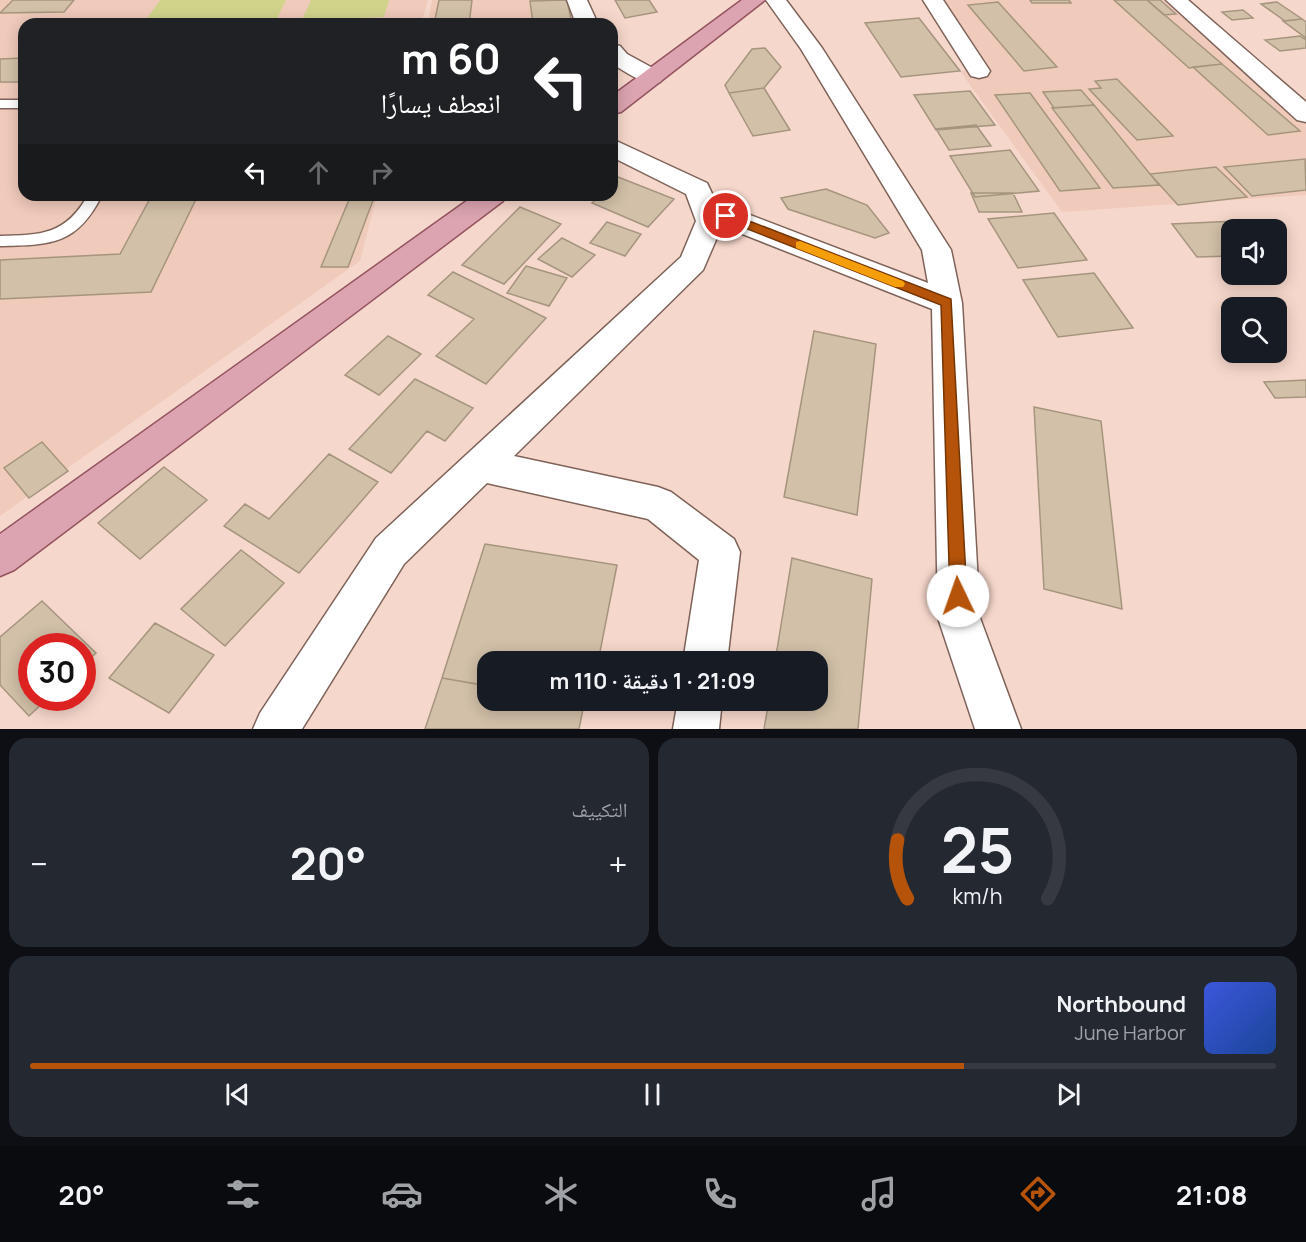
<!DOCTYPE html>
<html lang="ar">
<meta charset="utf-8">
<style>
:root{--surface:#171b24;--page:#242831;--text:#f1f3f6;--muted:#9ea1a6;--line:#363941;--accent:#b45309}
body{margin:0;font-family:Manrope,"Noto Naskh Arabic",sans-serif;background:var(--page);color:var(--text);direction:rtl;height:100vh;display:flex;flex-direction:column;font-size:22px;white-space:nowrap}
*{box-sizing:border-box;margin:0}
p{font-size:20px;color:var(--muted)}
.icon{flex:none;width:33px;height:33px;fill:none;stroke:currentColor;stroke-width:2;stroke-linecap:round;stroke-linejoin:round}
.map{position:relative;height:729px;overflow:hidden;direction:ltr}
.panel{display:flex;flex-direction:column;gap:9px;padding:9px;background:#0d0f14;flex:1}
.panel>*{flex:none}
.guide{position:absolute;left:18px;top:18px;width:600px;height:183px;border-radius:18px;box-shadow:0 3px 15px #0003;direction:rtl;background:#202124;color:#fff;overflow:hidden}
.fabs{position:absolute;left:1221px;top:219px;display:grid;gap:12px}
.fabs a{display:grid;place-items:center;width:66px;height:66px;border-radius:12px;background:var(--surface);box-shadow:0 3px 15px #0003;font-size:30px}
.speed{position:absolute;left:18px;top:633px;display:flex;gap:12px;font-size:30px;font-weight:700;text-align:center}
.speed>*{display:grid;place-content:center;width:78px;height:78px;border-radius:50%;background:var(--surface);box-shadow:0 3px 15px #0003;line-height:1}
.speed .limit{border:9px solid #d22;background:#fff;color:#111}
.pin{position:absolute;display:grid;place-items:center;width:51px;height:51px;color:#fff;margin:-26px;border:3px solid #fff;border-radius:50%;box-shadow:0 2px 6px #0007}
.me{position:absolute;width:66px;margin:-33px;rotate:357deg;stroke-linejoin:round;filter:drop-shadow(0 0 4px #0008)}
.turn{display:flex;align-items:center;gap:21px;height:126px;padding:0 18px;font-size:27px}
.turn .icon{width:78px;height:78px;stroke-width:2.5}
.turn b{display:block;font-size:42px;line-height:51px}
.lanes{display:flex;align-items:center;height:57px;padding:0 18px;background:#0003;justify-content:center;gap:30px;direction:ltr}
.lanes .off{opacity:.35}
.big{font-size:45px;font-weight:700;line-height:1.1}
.panel .card{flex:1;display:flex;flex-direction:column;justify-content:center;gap:9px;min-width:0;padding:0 21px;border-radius:18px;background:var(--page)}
.panel .dial{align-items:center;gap:0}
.dial svg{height:156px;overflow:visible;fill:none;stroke:var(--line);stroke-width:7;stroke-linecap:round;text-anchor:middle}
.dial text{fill:var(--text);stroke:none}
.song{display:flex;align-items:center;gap:18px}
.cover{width:72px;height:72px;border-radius:9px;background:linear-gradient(135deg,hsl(230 70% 55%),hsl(220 70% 35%))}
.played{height:6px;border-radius:3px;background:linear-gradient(90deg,var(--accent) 75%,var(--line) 75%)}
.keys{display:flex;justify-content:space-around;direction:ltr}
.heat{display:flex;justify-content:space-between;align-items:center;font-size:33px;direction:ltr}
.panel .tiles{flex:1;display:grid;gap:9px;grid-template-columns:1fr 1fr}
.card:last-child{grid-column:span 2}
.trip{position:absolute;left:477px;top:651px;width:351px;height:60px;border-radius:18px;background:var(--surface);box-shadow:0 3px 15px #0003;font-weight:700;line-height:60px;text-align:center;direction:rtl}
.dock{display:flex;height:96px;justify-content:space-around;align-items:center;background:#090b0e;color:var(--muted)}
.dock .icon{width:42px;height:42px}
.dock .selected{color:var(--accent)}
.dock b{font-size:27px;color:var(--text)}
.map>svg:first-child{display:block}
</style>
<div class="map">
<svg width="1306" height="729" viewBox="0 0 1306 729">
<rect width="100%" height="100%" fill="#f6d7cb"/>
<!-- built -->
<path fill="#f0cabb" d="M0,0h428l-7,24h-397v171h353l-17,66 -360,255z
M432,0h133l6,24h-143z
M933,0h243l130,115v80l-244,17 -102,-141h18z"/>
<!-- green -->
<path fill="#d2d38b" d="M160,0h126l-9,19 -133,4z
M311,0h78l-5,17 -82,3z"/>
<!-- building -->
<path fill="#d2c0a8" stroke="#a6957e" stroke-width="1.5" d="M13,0h61l-10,12 -64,1z
M439,0h33l-3,24h-35z
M567,0l5,24h-39l-3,-23z
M615,0h34l8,12 -32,6z
M1030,0h39l2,3h-39z
M1114,0h33l75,64 -33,4z
M1147,0h13l16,14 -12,1z
M998,2l59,65 -33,4 -56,-66z
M1277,2l25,17 -17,2 -24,-17z
M1243,10l10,8 -21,2 -10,-8z
M919,18l41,53 -59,6 -36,-54z
M1302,19l4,3v16l-23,-17z
M1300,36l6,4v8l-26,3 -15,-11z
M765,48l16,19 -17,21 -35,5 -4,-8 27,-36z
M24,58v24h-24v-23z
M1222,64l78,67 -32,4 -75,-68z
M1117,79l56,57 -36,4 -48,-51 12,-1 -6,-7z
M764,88l26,42 -37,6 -24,-43z
M1081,90l13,15 -40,3 -11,-16z
M970,91l25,34 -59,5 -22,-35z
M1030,93l70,95 -40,3 -65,-96z
M1094,105l65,80 -46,3 -61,-80z
M976,125l15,21 -42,4 -13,-21z
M1010,150l29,41 -64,6 -25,-41z
M1305,159l1,31 -54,6 -28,-29z
M1216,167l31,30 -69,8 -28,-31z
M618,177l56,22 -26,28 -56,-24 8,-8h12v-12z
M826,189l41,16 22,28 -14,5 -87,-29 -7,-11z
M971,193h42l9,19h-43z
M152,195h46l-47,97 -151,7v-39l120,-6z
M351,195h24l-27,72h-27z
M520,207l41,17 -57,60 -42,-19z
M1054,213l33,47 -69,8 -30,-49z
M1258,220l8,10h-34v26l-35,1 -25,-33z
M607,222l34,12 -16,22 -35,-13z
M562,238l33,17 -23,22 -34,-18z
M526,266l41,12 -18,28 -42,-13z
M453,272l93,46 -60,66 -50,-28 38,-37 -46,-24z
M1094,273l39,55 -75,9 -35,-57z
M814,331l62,13 -19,171 -73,-18z
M388,336l33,18 -42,41 -34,-20z
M415,379l58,29 -28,33 -18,-10 -36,42 -42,-24z
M1306,380v17l-31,1 -11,-16z
M1034,407l67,14 21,188 -78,-20z
M42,442l26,29 -39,27 -25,-30z
M329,454l49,28 -79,91 -75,-47 21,-22 24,15z
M164,467l43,33 -67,59 -42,-36z
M485,544l132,21 -19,97h-110v24l-46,-8z
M241,550l43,33 -59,63 -44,-37z
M792,558l80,21 -14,150h-94l5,-29h49v-38h-43z
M42,601l54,52 -14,13v-20h-50v52h16l-19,18 -29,-31v-48z
M155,623l59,32 -45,58 -60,-35z
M442,678l46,8v14h79l17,4 -5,25h-154z"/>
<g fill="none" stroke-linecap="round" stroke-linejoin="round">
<defs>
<path id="service" d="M0,100h24v8h-24z
M88,195h14c-25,50 -51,50 -102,51v-10c41,-1 66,-1 88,-41z"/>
<path id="minor" d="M567,0h20l11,24h-22z
M766,0h20l36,48 129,202 11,53 18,315 41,111h-46l-37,-111 -6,-309 -210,-83 -19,44 -189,186 144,31 13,5 63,47 6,13 -13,110h-44l16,-102 -51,-41 -161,-36 -83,81 -102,165h-49l7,-16 116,-175 305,-281 15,-36 -10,-27 -74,-37v-18l95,44 9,19 212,81 -6,-33 -121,-201z
M923,0h20l47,71 -3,5 -8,2 -8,-2z
M612,44l8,2 7,8 33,18 4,5 -4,5c-17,4 -33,-10 -48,-18z
M678,700h44l-3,29h-46z"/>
<path id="tertiary" d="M1166,0h22l118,102v20l-9,-2z"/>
<path id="primary" d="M742,0h23l-144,112 -9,2v-18z
M475,195h32l-4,6 -489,369 -14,6v-42z"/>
</defs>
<!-- service casing -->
<use href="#service" stroke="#7e6359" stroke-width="3"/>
<!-- minor casing -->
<use href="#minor" stroke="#7e6359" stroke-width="3"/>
<!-- tertiary casing -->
<use href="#tertiary" stroke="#7e6359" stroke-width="3"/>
<!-- primary casing -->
<use href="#primary" stroke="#93535f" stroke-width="3"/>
<!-- service -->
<use href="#service" fill="#fff" fill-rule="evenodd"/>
<!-- minor -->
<use href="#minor" fill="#fff" fill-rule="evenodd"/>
<!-- tertiary -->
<use href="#tertiary" fill="#fff" fill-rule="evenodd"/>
<!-- primary -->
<use href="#primary" fill="#dba4b0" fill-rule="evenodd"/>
</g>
<!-- route -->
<path fill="#b45309" stroke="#753606" stroke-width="1.5" d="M726,212l225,87 16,297 -3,5 -6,3 -6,-3 -2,-5 -9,-291 -219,-86 -1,-3z"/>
<!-- slow -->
<path fill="#f59e0b" d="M800,241l103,40 2,3 -2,3h-8l-99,-39v-6z"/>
</svg>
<div class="fabs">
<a><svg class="icon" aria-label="sound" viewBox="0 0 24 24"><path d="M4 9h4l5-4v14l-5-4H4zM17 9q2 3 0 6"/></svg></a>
<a><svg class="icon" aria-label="search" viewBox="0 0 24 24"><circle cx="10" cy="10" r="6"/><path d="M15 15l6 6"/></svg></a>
</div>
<div class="speed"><div class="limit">30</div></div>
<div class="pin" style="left:726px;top:216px;background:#d93025"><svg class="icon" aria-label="arrive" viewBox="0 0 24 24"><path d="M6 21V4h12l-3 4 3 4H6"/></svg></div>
<svg class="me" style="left:958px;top:596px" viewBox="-20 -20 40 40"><circle r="19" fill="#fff"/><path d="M0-13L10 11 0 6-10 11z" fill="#b45309"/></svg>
<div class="trip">21:09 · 1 دقيقة · 110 m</div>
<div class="guide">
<div class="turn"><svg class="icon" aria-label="left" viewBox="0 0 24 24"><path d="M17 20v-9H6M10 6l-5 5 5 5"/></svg><div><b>60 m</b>انعطف يسارًا</div></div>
<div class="lanes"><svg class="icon" aria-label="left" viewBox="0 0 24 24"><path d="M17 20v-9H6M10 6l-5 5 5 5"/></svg><svg class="icon off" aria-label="ahead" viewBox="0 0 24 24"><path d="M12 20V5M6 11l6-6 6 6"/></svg><svg class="icon off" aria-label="right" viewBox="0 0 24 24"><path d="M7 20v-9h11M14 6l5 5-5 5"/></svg></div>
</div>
</div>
<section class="panel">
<div class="tiles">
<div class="card dial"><svg viewBox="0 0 100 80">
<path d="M14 69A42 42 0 1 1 86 69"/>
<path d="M14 69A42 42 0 0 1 9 39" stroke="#b45309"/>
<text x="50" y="56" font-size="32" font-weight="700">25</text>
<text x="50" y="72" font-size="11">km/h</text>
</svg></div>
<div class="card"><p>التكييف</p>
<div class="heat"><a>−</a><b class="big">20°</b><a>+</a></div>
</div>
<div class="card">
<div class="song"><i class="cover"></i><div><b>Northbound</b><p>June Harbor</p></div></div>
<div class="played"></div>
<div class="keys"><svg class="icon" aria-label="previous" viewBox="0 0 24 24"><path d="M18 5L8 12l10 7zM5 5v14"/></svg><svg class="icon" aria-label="pause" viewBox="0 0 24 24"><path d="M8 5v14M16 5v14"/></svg><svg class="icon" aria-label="next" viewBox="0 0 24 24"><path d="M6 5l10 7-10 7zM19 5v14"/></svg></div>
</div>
</div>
</section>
<nav class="dock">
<b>21:08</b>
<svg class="icon selected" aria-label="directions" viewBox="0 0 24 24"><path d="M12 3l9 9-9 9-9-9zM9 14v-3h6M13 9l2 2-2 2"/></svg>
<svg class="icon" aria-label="music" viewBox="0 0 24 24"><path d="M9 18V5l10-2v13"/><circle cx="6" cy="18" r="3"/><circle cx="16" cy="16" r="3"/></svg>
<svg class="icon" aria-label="phone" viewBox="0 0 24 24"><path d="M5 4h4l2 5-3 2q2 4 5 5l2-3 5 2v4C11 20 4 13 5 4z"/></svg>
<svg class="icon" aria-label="climate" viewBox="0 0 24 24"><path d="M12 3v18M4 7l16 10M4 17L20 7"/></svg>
<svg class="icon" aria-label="car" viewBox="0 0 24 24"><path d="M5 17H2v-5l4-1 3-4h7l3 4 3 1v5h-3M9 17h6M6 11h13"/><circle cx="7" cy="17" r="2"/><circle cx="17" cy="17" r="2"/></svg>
<svg class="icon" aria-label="filters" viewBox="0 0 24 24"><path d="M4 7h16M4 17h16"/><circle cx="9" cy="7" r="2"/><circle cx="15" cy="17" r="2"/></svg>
<b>20°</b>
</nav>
